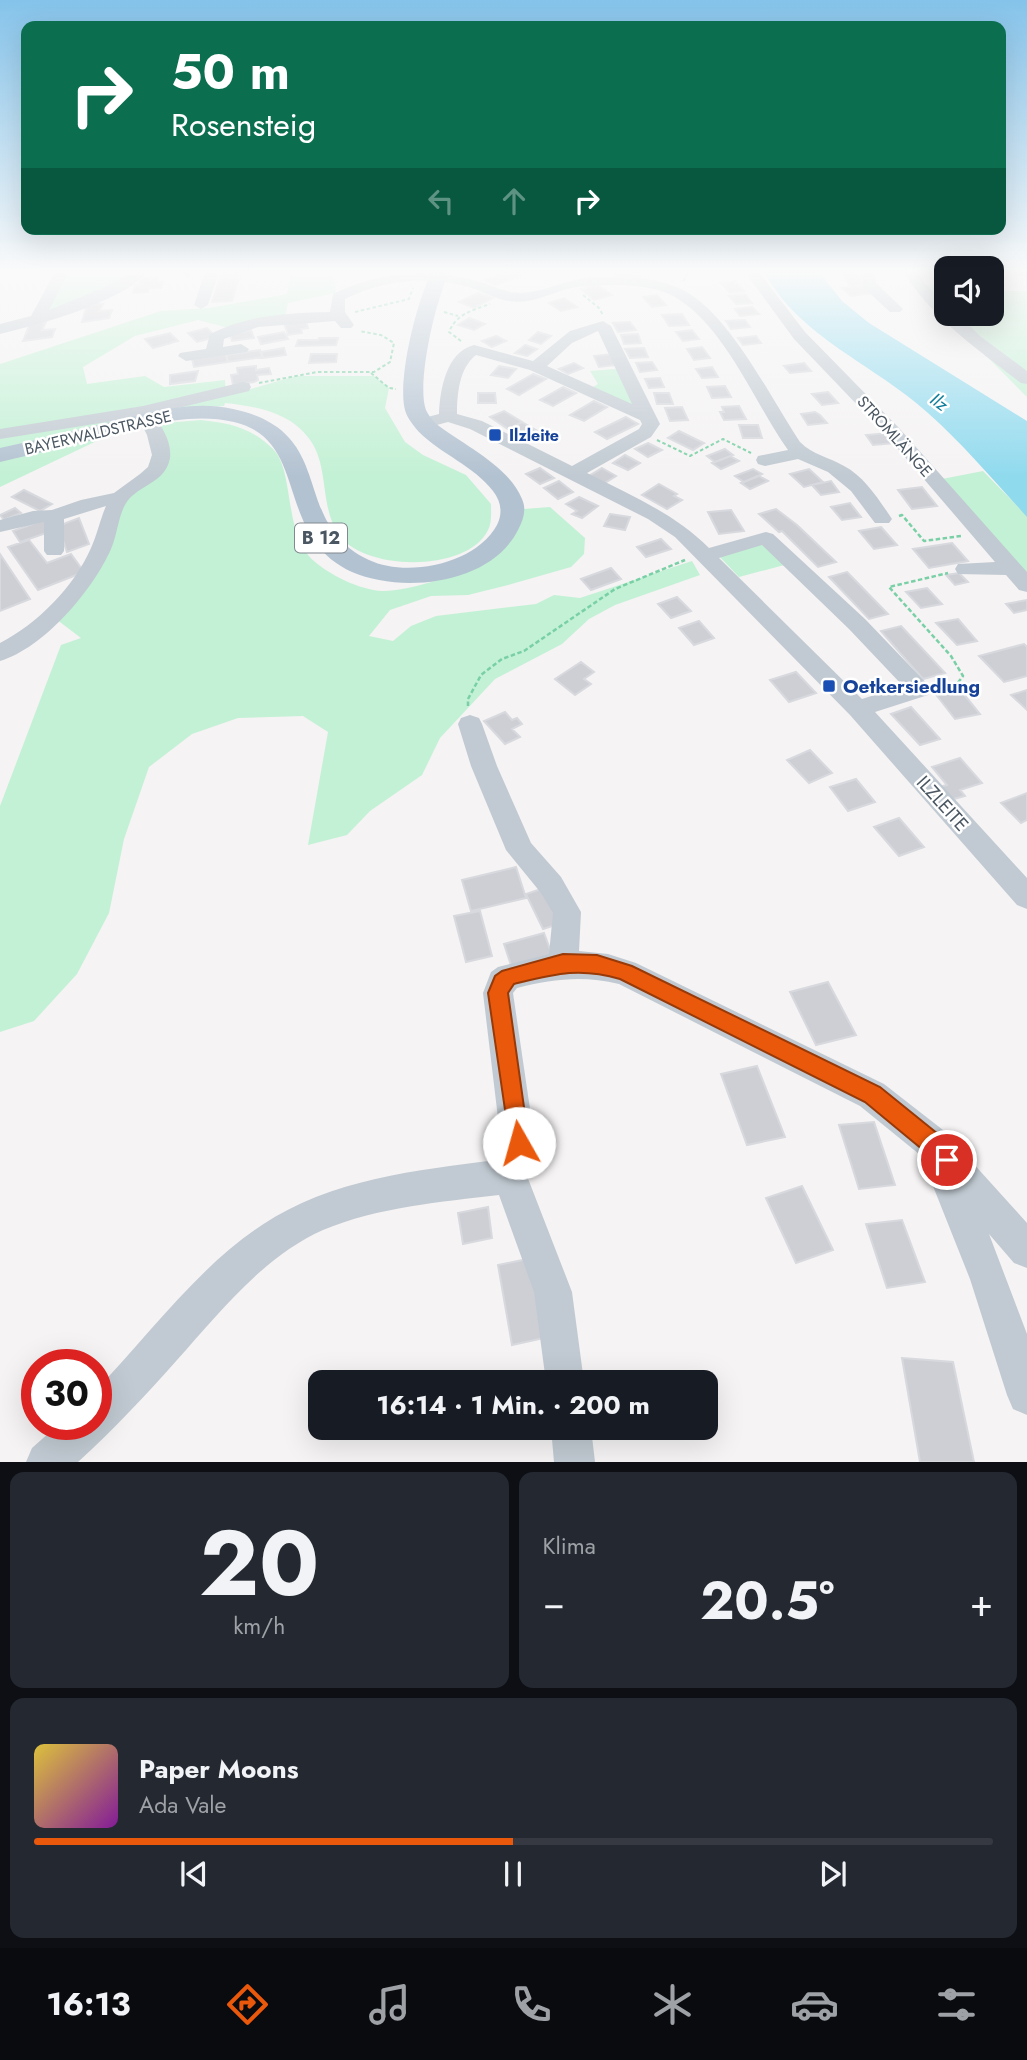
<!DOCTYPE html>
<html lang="de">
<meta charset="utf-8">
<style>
:root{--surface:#171b24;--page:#242831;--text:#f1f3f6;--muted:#9ea1a6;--line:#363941;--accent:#ea580c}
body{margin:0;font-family:Jost,sans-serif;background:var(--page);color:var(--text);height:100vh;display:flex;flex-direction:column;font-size:26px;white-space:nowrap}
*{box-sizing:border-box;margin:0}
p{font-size:23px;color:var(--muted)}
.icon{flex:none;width:38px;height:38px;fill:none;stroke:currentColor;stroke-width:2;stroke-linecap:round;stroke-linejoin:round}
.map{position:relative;height:1462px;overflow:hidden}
.drawer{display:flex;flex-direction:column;gap:10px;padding:10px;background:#0d0f14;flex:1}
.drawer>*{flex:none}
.top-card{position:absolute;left:21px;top:21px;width:985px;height:214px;border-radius:14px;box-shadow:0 7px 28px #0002;background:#0b6e4f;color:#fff;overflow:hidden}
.buttons{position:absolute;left:934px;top:256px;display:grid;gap:14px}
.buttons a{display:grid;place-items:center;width:70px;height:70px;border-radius:14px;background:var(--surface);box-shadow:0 7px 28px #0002;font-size:35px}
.speed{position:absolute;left:21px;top:1349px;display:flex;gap:14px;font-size:35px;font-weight:700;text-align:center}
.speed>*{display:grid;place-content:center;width:91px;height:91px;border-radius:50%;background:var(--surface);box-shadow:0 7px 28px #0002;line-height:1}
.speed .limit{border:10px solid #d22;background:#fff;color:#111}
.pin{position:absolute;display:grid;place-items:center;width:60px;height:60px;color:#fff;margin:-30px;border:4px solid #fff;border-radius:50%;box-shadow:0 2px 7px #0007}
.me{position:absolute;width:77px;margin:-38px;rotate:353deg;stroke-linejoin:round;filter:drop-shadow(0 0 5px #0008)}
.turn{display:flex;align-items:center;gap:24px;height:147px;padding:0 35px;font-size:32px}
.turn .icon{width:91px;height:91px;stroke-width:2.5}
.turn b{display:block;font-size:49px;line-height:60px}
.lanes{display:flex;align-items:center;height:66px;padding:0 35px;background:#0003;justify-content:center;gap:35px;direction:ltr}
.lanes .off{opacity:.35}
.big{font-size:52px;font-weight:700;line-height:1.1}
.drawer .widget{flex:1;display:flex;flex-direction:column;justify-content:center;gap:10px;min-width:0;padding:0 24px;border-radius:14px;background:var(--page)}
.drawer .dial{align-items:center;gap:0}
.dial b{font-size:91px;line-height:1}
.song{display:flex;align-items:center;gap:21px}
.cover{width:84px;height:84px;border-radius:10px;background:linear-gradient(135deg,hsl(50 70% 55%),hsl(290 70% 35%))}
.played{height:7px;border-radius:4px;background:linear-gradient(90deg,var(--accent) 50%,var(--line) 50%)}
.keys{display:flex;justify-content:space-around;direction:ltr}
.heat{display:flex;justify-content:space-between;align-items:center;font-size:38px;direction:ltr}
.drawer .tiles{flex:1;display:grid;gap:10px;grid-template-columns:1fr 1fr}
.widget:last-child{grid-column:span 2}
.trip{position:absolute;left:308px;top:1370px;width:410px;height:70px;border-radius:14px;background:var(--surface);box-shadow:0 7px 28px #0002;font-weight:700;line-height:70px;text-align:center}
.tabs{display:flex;height:112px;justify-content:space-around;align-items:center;background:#090b0e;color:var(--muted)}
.tabs .icon{width:49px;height:49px}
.tabs .active{color:var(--accent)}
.tabs b{font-size:32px;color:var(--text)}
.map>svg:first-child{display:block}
</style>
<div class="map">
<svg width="1027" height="1462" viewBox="0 0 1027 1462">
<rect width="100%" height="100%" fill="#f5f3f3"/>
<!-- green -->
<path fill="#c3f1d5" d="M68,272h68l-22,15 -68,26z
M291,272h43l2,21 -48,10 -3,15 -56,10 -31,-8 -63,16 -52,31 4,17 58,-8 19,11 61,-7 1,16 70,-20h78l15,12 -4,20 20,34 18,13 43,20 25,29c0,8 1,19 -3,26 -20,43 -128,42 -151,2 -18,-31 -7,-69 -30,-96 -19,-24 -53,-30 -82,-33l-1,3 -60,3 -164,78v-123l161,-53 48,-3 78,-14z
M915,284l32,2v27h45v-22h35v106z
M615,369l7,5 14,34 -43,-21 5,-3 -8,-13z
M201,420c29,3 51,8 72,29 22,22 10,86 41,112 16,14 46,29 68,30 33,0 111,-25 130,-53 6,-9 9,-19 12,-29l26,-2 35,31 -1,16 -13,13 -63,18 -40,10 -37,1 -41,14 -21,26 24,5 18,-15 25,-10 100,-12 18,-9 26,3 112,-37 8,14 -85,30 -26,14 -27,25 -67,35 -55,59 -18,37 -52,36 -23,24 -39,10 20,-113 -25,-16 -65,2 -46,16 -43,33 -25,72 -15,74 -32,61 -43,47 -34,11v-226l61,-161 20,-7 -29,-22 26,-30 41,-88 26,-17 14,-52 5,-6z
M983,471l44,45v61l-85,-98z
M767,541l21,23 -49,13 -21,-22z"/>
<!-- water -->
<path fill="#90daee" d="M764,272h55l23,29 27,22 158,98v96c-32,-35 -63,-72 -99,-104 -54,-49 -128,-75 -164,-141z"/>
<!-- building -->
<path fill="#cdcfd5" stroke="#d7d9de" stroke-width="2" d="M222,272h19l-9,29 -20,1z
M506,272l21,1 -32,12 -10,-5z
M613,272h24l5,4 -22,3z
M843,272h13l8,13 -14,2z
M158,277l-1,5h6l-2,6h-12l-1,4 -15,1 2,-8h6l-2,-1 2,-6z
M735,281l9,10 -14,2 -9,-10z
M598,285l14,10 -18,5 -13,-11z
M864,285l10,8 -23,3 -9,-8z
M478,293l15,5 -19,10 -15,-6z
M745,294l7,9 -16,1 -7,-8z
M657,295l9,10 -14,2 -9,-10z
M564,298l13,9 -16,4 -12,-8z
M87,304h16l-4,7 13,-1 -3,8 -27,4z
M752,307l7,7 -19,2 -5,-7z
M682,314l7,11 -20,1 -7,-11z
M469,318l16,6 -11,6 -16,-5z
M745,320l5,7 -19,2 -5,-8z
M306,321l2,7 -7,1 1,4 -14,2 -4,-12z
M46,322l-4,8 13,-1 -3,8 -29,4 7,-18z
M630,322l6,8 -18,2 -5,-9z
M207,328l9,9 -19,5 -9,-9z
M251,330l3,8 -22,3 -2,-7z
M692,330l7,9 -16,2 -7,-9z
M284,332l4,7 -27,5 -3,-7z
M538,332l13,4 -10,8 -12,-4z
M170,333l8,8 -25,7 -8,-9z
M638,334l3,9 -17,1 -3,-9z
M496,336l10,5 -14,6 -10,-6z
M756,336l5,7 -18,2 -5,-7z
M319,338h19l-2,7 -40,1 2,-6h20z
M525,345l12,4 -10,7 -12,-3z
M702,347l8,11 -16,2 -7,-11z
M284,348l2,7 -23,3 -2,-6z
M644,348l4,9 -18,1 -5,-9z
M260,350l3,7 -35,5 -2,-7z
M226,354l2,8 -34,5 -2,-8z
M311,354h26l-1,8 -27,1z
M612,354l5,11 -18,2 -5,-11z
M652,362l5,8 -17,2 -4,-9z
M574,363l9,5 -15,6 -9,-5z
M804,363l7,8 -21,2 -6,-7z
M256,366v4l13,-2 2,6 -14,1 1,5 -4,2 -21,3 -2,-10 7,-1 -1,-6z
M499,366l17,3 -8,9 -17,-3z
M712,367l6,10 -16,1 -6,-9z
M198,371l-3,10 -25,3v-9z
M533,374l13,5 -27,16 -12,-6z
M660,378l4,9 -15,1 -4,-9z
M725,386l6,11 -19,1 -5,-11z
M563,387l13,6 -23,13 -13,-6z
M828,392l10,11 -16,2 -10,-11z
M478,393h17l1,10h-18z
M654,393h15l4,11h-16z
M594,401l13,6 -23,14 -14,-6z
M739,406l7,13 -22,1 -4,-8h4l-2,-5z
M682,407l6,13 -18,1 -5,-13z
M504,411l18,11 -14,7 -18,-12z
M815,412l5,3 7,8 -19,2 -7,-11z
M626,417l12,7 -31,15 -12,-7z
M522,422l19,11 -14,7 -19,-11z
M739,425h19l4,13h-19z
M679,431l25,12 -11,7 -25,-12z
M888,433l8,10 -23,2 -7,-10z
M648,443l14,7 -14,7 -13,-8z
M725,449l8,6 -18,7 -8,-6z
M625,455l15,8 -12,7 -15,-7z
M730,456l9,5 -18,8 -9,-6z
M540,468l14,10 -14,6 -14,-10z
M602,468l14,8 -13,8 -14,-8z
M753,469l9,5 -18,8 -9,-6z
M809,469l14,13 -19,5 -14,-13z
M759,476l9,5 -18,8 -9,-6z
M559,481l14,11 -15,7 -14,-11z
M831,481l8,11 -18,3 -9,-10z
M659,484l18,10 -3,2 8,4 -15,9 -25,-14z
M922,487l15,19 -25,3 -14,-19z
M24,490l28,14 -12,7 -28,-14z
M579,497l19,9 -16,12 -10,-4 5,-3 -11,-7z
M850,503l11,14 -19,3 -11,-13z
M15,508l6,5 -17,7 -4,-5z
M776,509l21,16 39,37 -18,5 -36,-36 -3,1 -20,-18z
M731,510l13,21 -25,3 -11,-22z
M610,514l20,3 -5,13 -21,-4z
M79,518l10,26 -22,8 -9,-26z
M44,520l8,11 -32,11 -7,-11z
M881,527l16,18 -23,4 -15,-18z
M661,539l10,10 -25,8 -9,-10z
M29,540l18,23 24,-9 13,18 -46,18 -30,-43z
M952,543l16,18 -39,7 -16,-19z
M0,554l30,45 -30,12z
M611,568l10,11 -30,11 -10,-11z
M847,572l41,42 -19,5 -40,-42z
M959,573l9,9 -13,3 -9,-10z
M927,588l15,16 -21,4 -15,-16z
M677,597l14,14 -20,7 -13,-14z
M1027,600v10l-13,3 -8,-9z
M958,619l19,22 -20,4 -21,-22z
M699,621l15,17 -20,7 -15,-17z
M901,626l44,47 -22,6 -42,-48z
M1024,644l3,3v29l-23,6 -25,-26z
M581,662l13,10 -10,7 7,5 -16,11 -20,-16z
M796,672l20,21 -27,9 -19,-22z
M958,687l22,27 -25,5 -21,-27z
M1027,690v20l-16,-15z
M911,707l29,32 -20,6 -29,-31z
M505,712l7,8 5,-2 5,6 -10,5 8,8 -15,7 -21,-23z
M810,750l22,23 -23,10 -22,-23z
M960,758l22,25 -22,7 5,6 -15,4 -11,-13 8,-2 -15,-18z
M856,779l19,23 -27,9 -18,-24z
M1027,793v27l-6,3 -20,-20z
M899,818l25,29 -25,9 -25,-29z
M516,867l10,31 -55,13 -9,-31z
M544,888l18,35 -19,6 -17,-35z
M480,911l12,45 -26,6 -12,-46z
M544,933l10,27 -41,11 -9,-27z
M828,982l28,53 -40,10 -26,-53z
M757,1066l28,71 -38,8 -26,-71z
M874,1122l21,63 -36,4 -20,-64z
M802,1186l31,64 -37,13 -30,-65z
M488,1207l4,31 -29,6 -5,-31z
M902,1220l23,62 -38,6 -21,-64z
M537,1257l16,79 -41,9 -14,-80z
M902,1358l51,4 21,100h-54z"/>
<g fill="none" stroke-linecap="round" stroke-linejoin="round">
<!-- path-far1 -->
<path stroke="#7ad0a6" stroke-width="2" stroke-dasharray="3.5 2.5" stroke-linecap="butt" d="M683,281l6,-9
M583,295l16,13 4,7
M355,312l54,-13 4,-11
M444,312l14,4
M461,341l-12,-9c7,-18 24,-22 41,-28
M371,373l18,15 7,1
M259,383l58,-11h57l16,-10 4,-19 -13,-8 -22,-4
M657,440l33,16 33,-17 28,14"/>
<!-- path -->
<path stroke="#7ad0a6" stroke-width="2.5" stroke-dasharray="4.5 2.5" stroke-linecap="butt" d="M899,516l3,-1 22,26 37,-5
M938,687l19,-3 6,-8 -12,-20 -62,-69 59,-14
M468,706v-7l13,-24 21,-16 22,-8 91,-62 70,-29"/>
<!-- minor -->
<path fill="#c1cad2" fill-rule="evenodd" d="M55,272h14l-20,38 54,-22 29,-16h16c-28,31 -108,52 -148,62v-10l31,-8z
M180,272h14v1l-7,4z
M205,272h14l-11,33 -7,4 -7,-4z
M422,272c19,2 39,4 58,10 14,4 26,11 41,11 25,-1 48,-15 73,-16 30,-1 63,0 89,13 47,24 88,109 117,152 13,13 29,15 44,24 21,11 35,34 48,53l-3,4h-14l-24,-32 -23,-19 -30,-13 -33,7 -7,-2 -2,-4 2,-4 30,-6c-33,-46 -63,-124 -113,-153 -21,-12 -49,-12 -73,-12 -10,1 -21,1 -31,3 -21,5 -40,17 -62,13 -14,-2 -27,-10 -40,-14 -41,-12 -86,-7 -124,12v13l9,13 -3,3h-10l-6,-7 -77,6 -34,12 -1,8 18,-3 8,5 -2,3 -61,9 -8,-5 2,-3 26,-4 4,-15c37,-19 79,-21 120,-22l3,-18c28,-14 57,-20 89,-22z
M745,272h14l46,60 94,96 128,144v20l-8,-2 -13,-15 -48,-1 -3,-5 3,-5 37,-2 -108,-126 -93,-97z
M860,272h14l2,11 24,23 3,3 -3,3h-10l-26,-24z
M904,272h14l7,12 22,20v9h9l24,23 47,35v13l-6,-1c-40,-31 -92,-67 -117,-111z
M1013,272h14v5l-12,-2z
M603,321l8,5 49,98 -9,13 -64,36c43,22 87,40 122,75l57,-16 7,2 92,85 67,70 -4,6 -53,17 152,166v31l-10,-4 -167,-190 -175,-178 -27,-18 -178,-90 -22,-7 -26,7 -9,-5 3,-4 23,-6c1,-24 7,-62 35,-69l59,16 37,-30zM598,331l34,73 -85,-38 25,-23zM476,355l54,15 110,50 2,4 -3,5 -67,37 -90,-45 -25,-7c0,-19 2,-46 19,-59zM762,545l87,84 54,57 -41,13 -143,-141z
M243,382l6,1 2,4 -2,4 -96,23c9,13 19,28 17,44 -4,23 -27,26 -41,41 -11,13 -11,35 -18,50 -18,41 -67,99 -111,112v-18c37,-19 74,-56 91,-95 6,-13 9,-28 15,-42l-42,13v32l-3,4h-14l-3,-4v-29l-44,10v-12l33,-9 19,-1 29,-10 33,-7 26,-19 8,-7 4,-12 -5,-20 -9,-18 -138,22v-10l143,-23z
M470,715l9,3 3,6 15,42 34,77 30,34 20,35 -2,39 29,3 28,9 248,121 59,46 84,93v45l-13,-5 -25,-29 38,100v81l-14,-6 -6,-14 -37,-116 -45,-113 1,-4 -7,-8 -59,-48 -241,-122c-36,-9 -67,-5 -102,4l-4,5 22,150 -8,33 45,116 12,90h-38l-12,-90 -35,-97c-58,7 -121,12 -176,35 -60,27 -103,82 -146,130 -32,36 -64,70 -99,102h-52l6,-14 27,-24h37v-34c53,-55 102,-123 166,-165 69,-46 155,-55 235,-65l4,-17 -18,-150 8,-21 7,-5 51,-13 4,-41 -12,-20 -35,-43 -35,-84 -13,-42 3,-6z
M551,1428h40l4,34h-41z"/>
<!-- major -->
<path fill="#b3c2d1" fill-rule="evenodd" d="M432,272h18c-14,25 -34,112 -24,138 2,5 6,9 9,13 28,22 73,42 87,76 5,11 1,21 -4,31 -27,54 -115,64 -166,42 -79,-36 -41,-132 -118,-150 -47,-11 -97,6 -141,18 -31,7 -62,15 -93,22v-14c33,-7 65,-15 98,-23 43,-10 90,-26 135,-16 108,23 54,113 136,151 38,18 107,4 128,-35 6,-12 4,-24 -4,-34 -19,-25 -52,-37 -74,-59 -5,-6 -12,-14 -14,-22 -8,-30 12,-111 27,-138z"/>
</g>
<!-- sky -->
<linearGradient id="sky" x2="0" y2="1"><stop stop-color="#85c3ea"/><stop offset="0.57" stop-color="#fafafa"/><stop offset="1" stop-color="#fafafa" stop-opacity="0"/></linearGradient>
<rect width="1027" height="476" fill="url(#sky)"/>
<!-- route -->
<path fill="#ea580c" stroke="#983908" stroke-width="2" d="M563,954l34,1 35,11 248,121 58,47 17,18 3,8 -3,8 -8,3 -8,-3 -16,-18 -58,-48 -245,-123c-41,-12 -65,-5 -106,5l-6,9 21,150 -3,8 -7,3 -8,-3 -23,-158 7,-17 7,-5z"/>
<!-- markers -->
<g fill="#1a4fb4" stroke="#fff" stroke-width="2.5">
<rect x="488" y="428" width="14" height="14" rx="3.5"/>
<rect x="822" y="679" width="14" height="14" rx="3.5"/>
</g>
<g text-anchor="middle" stroke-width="5" stroke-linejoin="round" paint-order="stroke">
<!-- far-street labels -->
<g font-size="16" fill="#4a5661" stroke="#fff">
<text transform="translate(98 432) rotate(-13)" y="6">BAYERWALDSTRASSE</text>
<text transform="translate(895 436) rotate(48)" y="6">STROMLÄNGE</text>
</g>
<!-- far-transit labels -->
<g font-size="16" font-weight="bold" fill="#164399" stroke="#fff" text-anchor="start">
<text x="509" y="441">Ilzleite</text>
</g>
<!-- far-water labels -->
<g font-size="18" font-style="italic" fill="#0c7c9b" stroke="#fff">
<text transform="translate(939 402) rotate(36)" y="6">Ilz</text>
</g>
<!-- shield labels -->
<rect fill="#fff" stroke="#808990" stroke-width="2" x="295" y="523.5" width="52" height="29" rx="5"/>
<g font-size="18" font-weight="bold" fill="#4a5661">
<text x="321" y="544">B 12</text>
</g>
<!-- transit labels -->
<g font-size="19" font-weight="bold" fill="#164399" stroke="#fff" text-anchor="start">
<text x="843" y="693">Oetkersiedlung</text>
</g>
<!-- street labels -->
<g font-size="19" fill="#4a5661" stroke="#fff">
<text transform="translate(943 803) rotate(48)" y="7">ILZLEITE</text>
</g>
</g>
</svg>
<div class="buttons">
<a><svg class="icon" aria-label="sound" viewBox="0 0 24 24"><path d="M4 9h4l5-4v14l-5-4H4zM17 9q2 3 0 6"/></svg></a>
</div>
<div class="speed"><div class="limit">30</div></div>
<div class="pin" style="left:947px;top:1160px;background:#d93025"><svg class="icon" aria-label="arrive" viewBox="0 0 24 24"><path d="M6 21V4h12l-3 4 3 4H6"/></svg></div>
<svg class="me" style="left:519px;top:1143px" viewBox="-20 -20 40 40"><circle r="19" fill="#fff"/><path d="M0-13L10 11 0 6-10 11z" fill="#ea580c"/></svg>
<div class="trip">16:14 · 1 Min. · 200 m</div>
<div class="top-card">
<div class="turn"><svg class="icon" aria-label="right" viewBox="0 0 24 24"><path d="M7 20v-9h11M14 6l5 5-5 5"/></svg><div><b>50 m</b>Rosensteig</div></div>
<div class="lanes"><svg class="icon off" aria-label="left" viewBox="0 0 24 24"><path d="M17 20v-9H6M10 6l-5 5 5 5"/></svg><svg class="icon off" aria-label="ahead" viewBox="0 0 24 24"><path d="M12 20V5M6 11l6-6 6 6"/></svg><svg class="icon" aria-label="right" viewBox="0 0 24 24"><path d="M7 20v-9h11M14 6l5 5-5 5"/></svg></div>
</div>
</div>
<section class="drawer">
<div class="tiles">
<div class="widget dial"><b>20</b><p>km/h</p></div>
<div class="widget"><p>Klima</p>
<div class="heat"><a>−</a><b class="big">20.5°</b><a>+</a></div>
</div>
<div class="widget">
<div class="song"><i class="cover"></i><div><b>Paper Moons</b><p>Ada Vale</p></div></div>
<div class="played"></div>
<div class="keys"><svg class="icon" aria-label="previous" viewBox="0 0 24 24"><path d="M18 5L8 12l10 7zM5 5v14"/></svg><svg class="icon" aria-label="pause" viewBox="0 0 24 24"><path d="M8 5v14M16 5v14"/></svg><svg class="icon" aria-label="next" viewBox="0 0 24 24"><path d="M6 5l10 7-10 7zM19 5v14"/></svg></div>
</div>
</div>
</section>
<nav class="tabs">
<b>16:13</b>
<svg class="icon active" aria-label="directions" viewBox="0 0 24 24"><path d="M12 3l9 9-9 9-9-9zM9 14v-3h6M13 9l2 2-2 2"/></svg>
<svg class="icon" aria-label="music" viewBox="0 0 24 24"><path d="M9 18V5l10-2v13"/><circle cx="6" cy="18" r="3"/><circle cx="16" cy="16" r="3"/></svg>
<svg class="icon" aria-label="phone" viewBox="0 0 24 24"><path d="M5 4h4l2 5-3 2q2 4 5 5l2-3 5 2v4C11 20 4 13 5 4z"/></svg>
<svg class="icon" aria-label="climate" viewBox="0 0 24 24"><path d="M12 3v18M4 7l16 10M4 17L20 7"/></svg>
<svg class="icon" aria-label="car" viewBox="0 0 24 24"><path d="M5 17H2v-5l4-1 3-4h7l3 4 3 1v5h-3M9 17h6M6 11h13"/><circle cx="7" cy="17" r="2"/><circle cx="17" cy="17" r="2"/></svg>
<svg class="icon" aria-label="filters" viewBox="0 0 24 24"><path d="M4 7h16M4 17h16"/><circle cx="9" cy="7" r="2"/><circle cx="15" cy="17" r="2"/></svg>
</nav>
